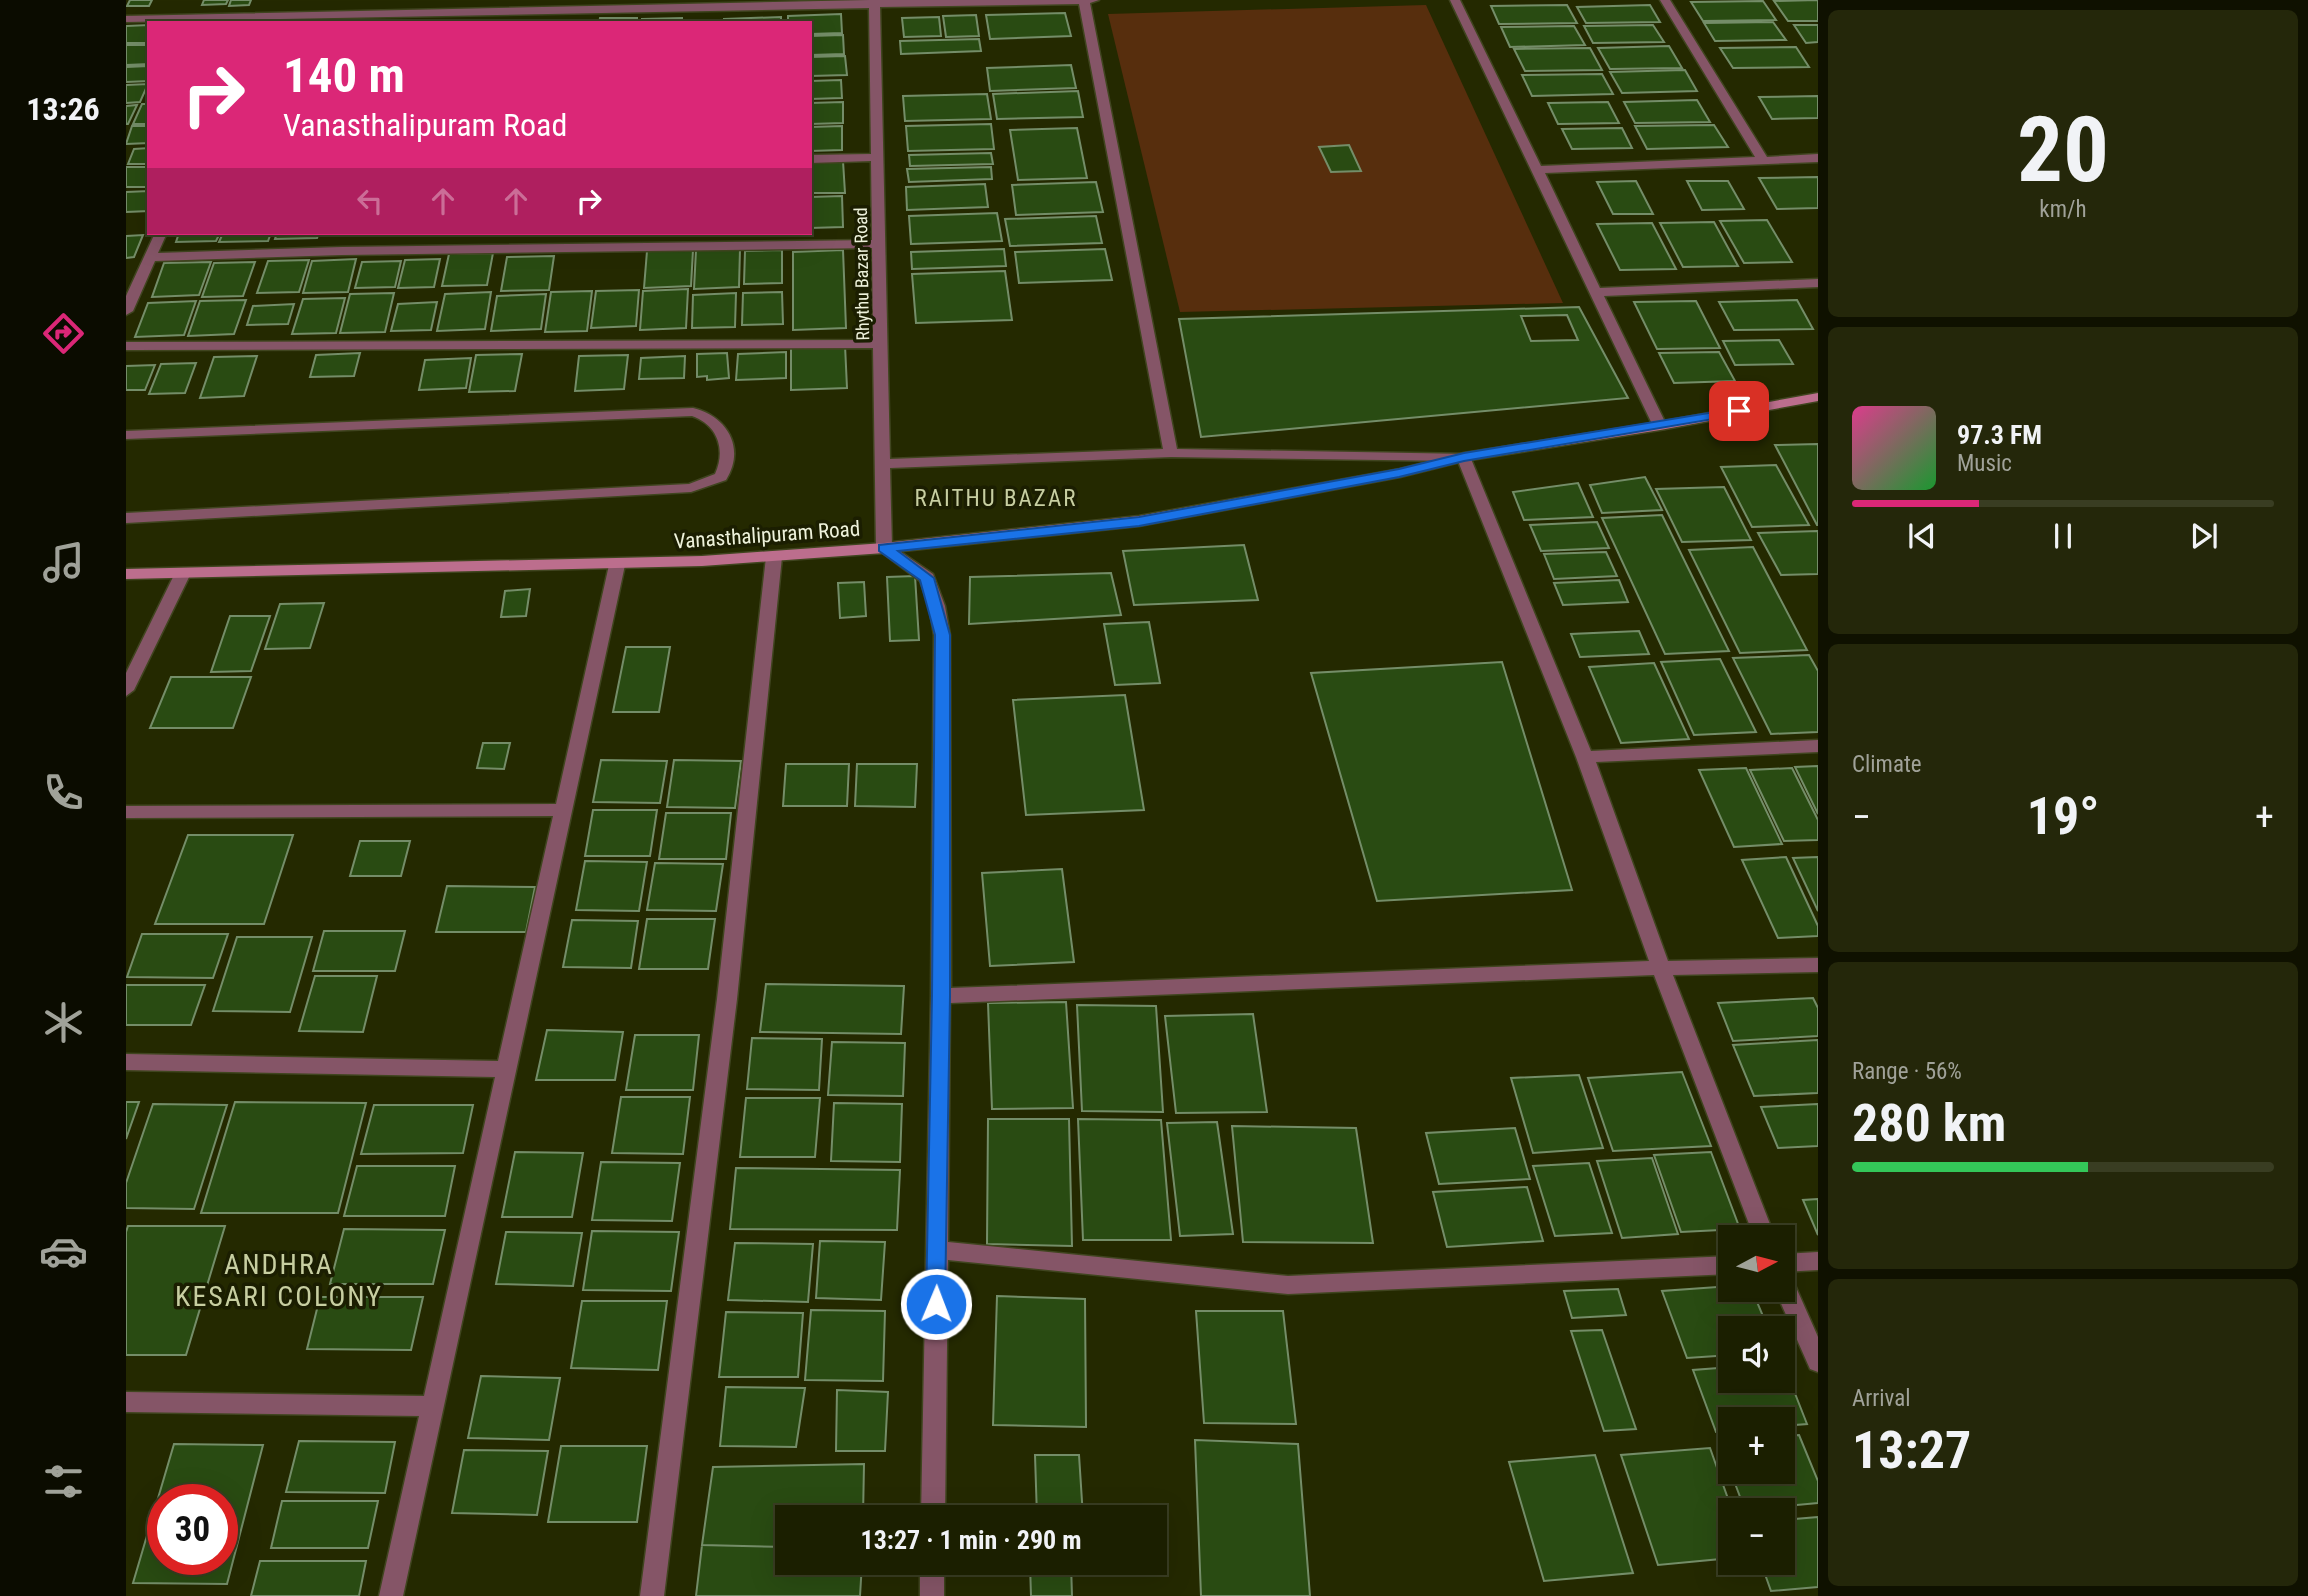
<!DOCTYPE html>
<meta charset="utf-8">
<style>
:root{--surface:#1b1f00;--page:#24270a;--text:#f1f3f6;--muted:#a0a299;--line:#393d22;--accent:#db2777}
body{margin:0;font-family:"Roboto Condensed",sans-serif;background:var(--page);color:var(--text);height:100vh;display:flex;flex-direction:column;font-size:26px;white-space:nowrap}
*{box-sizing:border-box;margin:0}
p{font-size:23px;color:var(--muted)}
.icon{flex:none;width:38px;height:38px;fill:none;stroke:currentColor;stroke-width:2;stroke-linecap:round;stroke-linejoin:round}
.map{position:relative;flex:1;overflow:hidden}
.sheet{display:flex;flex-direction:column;gap:10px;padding:10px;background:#0f1100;width:490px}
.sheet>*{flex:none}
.top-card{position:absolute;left:21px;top:21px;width:665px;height:214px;border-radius:0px;box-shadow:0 7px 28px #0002,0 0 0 2px var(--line);background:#db2777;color:#fff;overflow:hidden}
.needle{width:46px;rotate:83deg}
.tools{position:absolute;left:1592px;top:1225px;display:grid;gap:14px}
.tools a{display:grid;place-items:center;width:77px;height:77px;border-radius:0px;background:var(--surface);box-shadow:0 7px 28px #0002,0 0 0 2px var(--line);font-size:35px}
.speed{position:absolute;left:21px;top:1484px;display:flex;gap:14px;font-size:35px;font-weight:700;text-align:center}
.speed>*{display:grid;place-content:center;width:91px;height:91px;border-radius:50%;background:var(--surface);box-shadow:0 7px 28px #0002,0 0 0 2px var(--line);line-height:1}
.speed .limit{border:10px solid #d22;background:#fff;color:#111}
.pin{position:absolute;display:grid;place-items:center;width:60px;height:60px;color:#fff;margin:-30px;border-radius:14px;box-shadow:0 4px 10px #0006}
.me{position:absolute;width:77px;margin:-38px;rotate:1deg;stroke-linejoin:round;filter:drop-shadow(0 0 5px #0008)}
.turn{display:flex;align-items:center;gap:24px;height:147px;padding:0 21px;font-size:32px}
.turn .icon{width:91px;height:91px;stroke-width:2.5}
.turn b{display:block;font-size:49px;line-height:60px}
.lanes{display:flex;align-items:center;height:66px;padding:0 21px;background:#0003;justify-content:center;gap:35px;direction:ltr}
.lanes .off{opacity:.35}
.big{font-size:52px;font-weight:700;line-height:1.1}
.sheet .widget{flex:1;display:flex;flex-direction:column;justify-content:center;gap:10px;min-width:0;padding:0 24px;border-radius:10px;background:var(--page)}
.sheet .dial{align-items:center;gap:0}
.dial b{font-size:91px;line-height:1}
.song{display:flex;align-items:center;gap:21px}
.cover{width:84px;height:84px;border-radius:10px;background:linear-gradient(135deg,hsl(330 70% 55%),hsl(130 70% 35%))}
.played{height:7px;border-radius:4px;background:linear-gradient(90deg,var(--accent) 30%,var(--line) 30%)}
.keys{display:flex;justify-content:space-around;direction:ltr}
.heat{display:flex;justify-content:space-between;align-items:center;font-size:38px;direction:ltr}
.charge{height:10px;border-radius:5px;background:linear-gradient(90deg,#34c759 56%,var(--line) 0)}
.trip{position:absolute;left:649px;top:1505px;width:392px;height:70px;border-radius:0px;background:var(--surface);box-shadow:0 7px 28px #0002,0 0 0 2px var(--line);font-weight:700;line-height:70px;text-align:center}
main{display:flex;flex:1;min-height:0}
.dock{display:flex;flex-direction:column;width:126px;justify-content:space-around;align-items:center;background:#0b0c00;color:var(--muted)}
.dock .icon{width:49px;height:49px}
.dock .selected{color:var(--accent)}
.dock b{font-size:32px;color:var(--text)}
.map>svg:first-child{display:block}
</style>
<main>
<nav class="dock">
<b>13:26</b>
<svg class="icon selected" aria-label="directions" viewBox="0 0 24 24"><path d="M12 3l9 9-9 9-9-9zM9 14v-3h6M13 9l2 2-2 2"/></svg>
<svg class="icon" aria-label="music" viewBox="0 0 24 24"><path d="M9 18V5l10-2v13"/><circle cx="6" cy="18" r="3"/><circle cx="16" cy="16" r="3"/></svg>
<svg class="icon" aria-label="phone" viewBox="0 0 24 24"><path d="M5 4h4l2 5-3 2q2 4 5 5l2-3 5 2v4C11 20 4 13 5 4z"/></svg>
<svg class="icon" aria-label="climate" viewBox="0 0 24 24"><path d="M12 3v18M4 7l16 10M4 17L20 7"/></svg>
<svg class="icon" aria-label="car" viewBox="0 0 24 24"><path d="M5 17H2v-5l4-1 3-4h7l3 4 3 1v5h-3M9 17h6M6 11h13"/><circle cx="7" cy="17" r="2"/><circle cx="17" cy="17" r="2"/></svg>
<svg class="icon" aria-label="filters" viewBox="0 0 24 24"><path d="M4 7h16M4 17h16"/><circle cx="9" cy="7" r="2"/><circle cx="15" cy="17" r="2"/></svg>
</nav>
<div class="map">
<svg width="1692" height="1596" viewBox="0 0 1692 1596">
<rect width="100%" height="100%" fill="#242900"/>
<!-- green -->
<path fill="#572e0d" d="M1300,5l137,298 -383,9 -72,-298z"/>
<!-- building -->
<path fill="#294b12" stroke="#748d68" stroke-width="2" fill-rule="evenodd" d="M4,0h22l-3,6h-22z
M78,0h24l-2,4 -24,1z
M105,0h20l-2,5 -20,1z
M1692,0v21h-30l-14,-20z
M1637,1l13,19 -73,1 -12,-19z
M1441,5l10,18 -78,1 -8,-18z
M1524,5l10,17 -74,1 -9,-16z
M939,13l6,23 -81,3 -4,-24z
M715,14l1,19 -32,1v-11h-22v-7z
M850,15l3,21 -33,1 -3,-21z
M655,17v6h-57v-4z
M813,17l2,19 -37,1 -2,-19z
M474,18h37v5h-38z
M556,18v5h-40v-4z
M1647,22l13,18 -71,1 -11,-18z
M23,25v18h-23v-17z
M1527,25l11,17 -71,1 -9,-17z
M1668,25h24v17l-12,1z
M1448,26l11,19 -75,2 -9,-20z
M717,35l1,19 -34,1v-19z
M853,39l2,12 -80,3 -1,-13z
M0,45h23v19l-23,1z
M1543,46l13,22 -72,1 -12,-21z
M1670,47l13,20 -76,1 -13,-20z
M1464,48l12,22 -77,1 -11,-22z
M719,56l2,19 -37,1v-19z
M945,65l5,23 -86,3 -3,-23z
M23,66v15l-23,1v-15z
M1559,70l12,21 -75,2 -12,-21z
M1476,74l11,20 -81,2 -10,-21z
M715,80l1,18 -32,1v-18z
M22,84l-8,18 -14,1v-18z
M952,91l5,26 -86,2 -4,-25z
M861,94l4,25 -86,2 -2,-25z
M1692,96v22l-46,1 -13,-22z
M1571,100l13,22 -75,1 -11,-21z
M717,102v21l-33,1v-21z
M1482,102l11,21 -61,1 -10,-21z
M16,104h7v20h-16z
M11,105l-9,19h-2v-18z
M865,124l3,25 -86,2 -2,-25z
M1588,125l14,22 -81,2 -12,-23z
M6,126h17v17l-23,1z
M716,126v24l-32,1v-24z
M951,128l10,50 -69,2 -8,-50z
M1496,128l10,20 -60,1 -10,-20z
M1223,145l12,26 -30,1 -12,-25z
M23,148v16h-21l6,-15z
M865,153l2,11 -83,2 -1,-11z
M717,161l2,32h-35v-31z
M0,167h23v20h-23z
M865,167l1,12 -83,3 -2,-13z
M1692,177v31l-41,1 -18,-31z
M1510,181l17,33h-40l-16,-32z
M1561,181h41l16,28 -42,1z
M970,182l7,30 -87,3 -4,-30z
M859,184l3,23 -81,3 -1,-23z
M23,191v20l-23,1v-20z
M716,196l1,31 -33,1v-31z
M871,213l5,28 -91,3 -2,-28z
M970,216l6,27 -92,3 -5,-27z
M1641,220l25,42 -48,1 -24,-42z
M1588,222l24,44 -55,1 -23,-44z
M1526,223l24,46 -56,1 -23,-46z
M53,233h41l-4,8 -40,1z
M97,233h48l-3,8 -49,1z
M151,233h42l-2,5 -42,1z
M17,235l-9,22 -8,1v-22z
M614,249l-1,38 -45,2 2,-39z
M878,249l2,17 -94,3 -1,-17z
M979,249l7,31 -93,3 -4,-31z
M567,250l-2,36 -47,2 3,-37z
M656,250v33l-38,1 1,-33z
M717,250l3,78 -53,2v-78z
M367,253l-6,32 -45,1 7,-32z
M428,256l-5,34 -48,1 6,-34z
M230,259l-8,33 -45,1 9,-32z
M314,259l-6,28 -36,1 7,-28z
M183,260l-10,32 -42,1 11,-32z
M275,261l-6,26 -40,1 7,-26z
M85,262l-12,33 -47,2 12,-34z
M129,262l-12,34 -41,1 12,-34z
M879,271l7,49 -96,3 -4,-49z
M562,289l-2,39 -46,2 3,-39z
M513,290l-3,36 -45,2 5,-37z
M466,291l-5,40 -42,1 6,-40z
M365,292l-6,37 -48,2 8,-37z
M656,292l1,32 -41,1 1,-32z
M268,293l-9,39 -45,1 10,-39z
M610,293l-1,34 -43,1 1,-33z
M420,294l-5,35 -50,2 6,-35z
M219,298l-9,35 -44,1 11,-35z
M120,300l-12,34 -46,2 12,-35z
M1671,300l16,29 -79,1 -15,-28z
M70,301l-12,34 -49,2 13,-34z
M1570,301l24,47 -63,1 -23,-47z
M311,302l-6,28 -40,1 7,-27z
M168,304l-6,20 -41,1 6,-19z
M1453,307l49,91 -427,39 -22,-118z
M1441,315l11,25 -47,1 -10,-25z
M1653,340l14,24 -58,1 -12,-24z
M719,345l2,43 -56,2v-43z
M660,352v26l-50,2 2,-26z
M1593,352l16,29 -61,2 -15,-30z
M234,353l-6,23 -44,1 6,-22z
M601,353l2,25 -22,2v-4l-10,1v-23z
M396,354l-7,37 -46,1 7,-37z
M502,355l-4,34 -49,2 4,-35z
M131,356l-13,40 -44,2 14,-41z
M559,356l-1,22 -45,1 2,-21z
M345,358l-5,30 -47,2 6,-30z
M70,363l-11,30 -36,1 12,-30z
M29,365l-10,25h-19v-24z
M1692,444v81h-1l-42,-80z
M1650,465l33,60 -57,2 -31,-60z
M1519,477l17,33 -60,3 -12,-28z
M1452,483l15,34 -69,3 -11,-28z
M1598,487l27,53 -69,2 -26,-53z
M1536,515l67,136 -64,3 -63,-136z
M1471,522l12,26 -68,3 -11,-26z
M1692,531v43l-37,1 -23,-42z
M1118,545l14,55 -124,5 -11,-54z
M1627,547l54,103 -67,3 -51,-103z
M1480,552l11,24 -63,3 -10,-25z
M985,573l10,42 -152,9 1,-47z
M789,576l4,64 -29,1 -3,-64z
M1493,580l9,22 -65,3 -9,-22z
M738,582l2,34 -26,2 -2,-35z
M404,589l-4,27 -25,1 4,-26z
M198,603l-14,45 -45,1 15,-45z
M104,616h40l-19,55 -40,1z
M1023,622l11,61 -45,2 -11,-61z
M1513,631l10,23 -69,3 -9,-23z
M500,647h44l-11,65h-46z
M1683,655l9,16v61l-47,2 -38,-76z
M1594,659l36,73 -62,3 -33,-73z
M1376,662l70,228 -195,11 -66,-228z
M1528,663l35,76 -68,4 -32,-76z
M45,677h80l-18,51h-83z
M999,695l19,115 -118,5 -13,-115z
M357,743h27l-6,26 -27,-1z
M475,760l66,1 -7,42 -67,-1z
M548,760l67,1 -6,47 -68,-1z
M660,764h63l-2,42h-64z
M731,764h60l-2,43 -60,-1z
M1692,766v48l-23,-47z
M1620,768l36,76 -48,3 -35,-77z
M1666,768l26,52v20l-34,1 -34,-71z
M467,810h64l-7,46h-65z
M540,813h65l-5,46h-67z
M62,835h105l-29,89h-109z
M234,841h50l-9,35h-51z
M1660,857l32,69v10l-40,2 -36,-78z
M1692,857v54l-25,-53z
M459,861l62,1 -8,49 -63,-1z
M529,863l68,1 -7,47 -69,-1z
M936,869l12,93 -84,4 -8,-93z
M321,886l88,1 -9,45h-90z
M521,919h68l-7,50h-69z
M446,920l66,1 -7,47 -68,-1z
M198,931h81l-10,40h-82z
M16,934h86l-15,44 -86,-1z
M111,937h75l-22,75 -77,-1z
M189,976h62l-14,56 -64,-1z
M640,984l138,2 -3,48 -141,-2z
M0,985h79l-14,40h-65z
M1687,998l5,10v28l-85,5 -15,-38z
M940,1002l7,106 -81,1 -4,-106z
M951,1005l79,1 7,106 -81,-1z
M1127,1014l14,98 -91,1 -11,-97z
M421,1030l76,2 -8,48h-79z
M509,1035h64l-6,55h-67z
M626,1038l70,1 -3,51 -72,-1z
M1692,1040v53l-64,3 -21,-51z
M706,1042l73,1 -2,53 -75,-1z
M1556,1072l29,74 -98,5 -25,-73z
M1453,1075l24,73 -70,5 -22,-75z
M495,1097h69l-7,57 -71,-1z
M620,1098h74l-5,59h-75z
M0,1102h13l-13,37z
M109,1102l131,1 -28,110h-137z
M708,1103l68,1 -2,58 -69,-1z
M27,1104l74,1 -33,104 -68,-1v-25z
M1692,1104v42l-40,2 -17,-41z
M248,1105h99l-10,48 -102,1z
M862,1119h81l3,127 -85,-2z
M952,1119l83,1 10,120h-88z
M1091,1122l16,112 -53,2 -13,-113z
M1106,1126l124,2 17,115 -130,-1z
M1389,1128l15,51 -91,5 -13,-51z
M389,1152l68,1 -11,64h-70z
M1585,1152l29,77 -59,3 -27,-77z
M1526,1158l26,76 -56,4 -25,-77z
M475,1162l79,1 -8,58 -80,-1z
M1463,1163l23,70 -57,3 -22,-70z
M231,1166h98l-10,50h-101z
M610,1168l164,2 -3,60 -167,-1z
M1401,1187l16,54 -96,6 -14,-55z
M1692,1199v36l-15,-35z
M2,1226h97l-39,129h-60v-123z
M218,1229l101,1 -12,54h-103z
M466,1231l87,1 -8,59 -88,-1z
M380,1232l76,1 -9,53 -77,-2z
M694,1241l65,1 -4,58 -65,-2z
M609,1243l78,1 -5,58 -80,-2z
M1605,1286v4h21l16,38h-37v27l-44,3 -25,-67z
M1492,1289l8,26 -54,3 -8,-27z
M871,1296l88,3 1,128 -93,-2z
M194,1297h103l-12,53 -104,-1z
M456,1301h85l-9,69 -87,-2z
M685,1310l74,1 -2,70 -78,-1z
M1070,1311h87l13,113 -92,-1z
M600,1312l77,1 -5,64h-79z
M1476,1330l34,99 -32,2 -33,-100z
M1657,1363l24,61 -24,2v-7h-52v12l-15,1 -23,-62 38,-3v14h52z
M355,1376l79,2 -11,62 -81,-2z
M600,1387l79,1 -9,59 -76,-1z
M711,1390l51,2 -3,59h-49z
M1673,1435l19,46v22l-73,7 -26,-69 12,-1v32h52v-36z
M1069,1440l103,4 12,152h-109z
M173,1441l96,1 -10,51 -99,-1z
M48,1444l89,1 -36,139 -94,-1zM37,1500h59v59h-59z
M435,1446h86l-10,76h-89z
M1584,1448l22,62 -1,48 -73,7 -37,-110z
M338,1450l84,1 -11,64 -85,-2z
M909,1455h44l4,62h-46z
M1469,1455l38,118 -89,8 -35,-119z
M738,1464l-1,53h-75v30l-86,-2 11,-78z
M156,1501h96l-10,47h-97z
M1692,1517v70l-47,4 -10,-28h22v-43z
M576,1545l86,2v16h74l-2,33h-164z
M134,1561h106l-7,35h-108z
M904,1564h41l1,32h-41z"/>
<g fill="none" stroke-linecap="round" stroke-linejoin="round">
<defs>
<path id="street" d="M743,0h230l-9,3 87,446 292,5 122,297 227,-11v12l-222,10 72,199 150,-3v14l-145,3 102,262h-21l-100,-262 -704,28 -2,239 340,34 443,-20v18l-443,20 -340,-34 -3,257h-24l10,-521 3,-361 -5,-29 -9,-25 -44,-33 -3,-200 -747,2v-8l747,-2 -1,-92 -530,7 -187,6 -22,50 -7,4v-19l29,-63h12l-9,20 184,-6 530,-7 -1,-79 -61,2v-8l61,-1 -2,-146 -743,14v-6zM953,4l84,445 -273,10 -10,-452zM1045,457l287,4 118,296 73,204 -698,27 -1,-353 -5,-29 -12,-32 -41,-28 -2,-78z
M1324,0h10l81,166 214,-9 -95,-157h10l97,157 51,-3v8l-273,11 55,115 218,-9v8l-214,9 63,130 -2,3h-10l-2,-3z
M567,408c34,8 53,40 33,72l-35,12 -565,31v-10l563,-29 26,-10c11,-24 3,-49 -23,-58l-566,23v-8z
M648,552l8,5 -45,442 -73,597h-24l77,-597 49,-442z
M491,560l8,5 -222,1031h-24l40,-180 -293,-4v-20l298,4 71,-319 -369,-7v-16l372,7 55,-245 -427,2v-12l430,-2 53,-239z
M57,568l8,5 -57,117 -8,6v-23l49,-100z
M1692,1252v18l-35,2v-18z
M1657,1274l8,2 27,61v35l-8,-3 -35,-79h8z
M794,1563h24v33h-24z"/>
<path id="secondary" d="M1692,393v8l-158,29 -196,31 -64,16 -261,49 -255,27 -182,13 -576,13v-10l576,-13 182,-13 255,-27 261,-47 64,-16 196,-31z"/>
</defs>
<!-- street casing -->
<use href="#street" stroke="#40451f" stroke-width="3"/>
<!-- secondary casing -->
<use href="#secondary" stroke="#40451f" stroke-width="3"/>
<!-- street -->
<use href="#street" fill="#855567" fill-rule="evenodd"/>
<!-- secondary -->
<use href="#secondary" fill="#bc6e8d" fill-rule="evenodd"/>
</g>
<!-- route -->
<path fill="#1a73e8" stroke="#114b97" stroke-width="2" d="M1613,408l4,1v5l-279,47 -65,16 -260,49 -241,25 36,27 16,57v361l-5,308 -2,6 -7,2 -7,-2 -3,-6 6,-308 3,-361 -15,-55 -41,-29v-6l260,-28 260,-48 65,-16z"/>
<g text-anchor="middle" stroke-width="7" stroke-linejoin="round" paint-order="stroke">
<!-- far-street labels -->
<g font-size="18" fill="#eef2db" stroke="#1b1e01">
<text transform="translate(736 274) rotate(-91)" y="6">Rhythu Bazar Road</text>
</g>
<!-- street labels -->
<g font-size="21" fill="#eef2db" stroke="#1b1e01">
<text transform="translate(641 535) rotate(-4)" y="7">Vanasthalipuram Road</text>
</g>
<!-- neighbourhood labels -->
<g font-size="23" letter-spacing="2" fill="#c7cea1" stroke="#1b1e01">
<text x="870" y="506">RAITHU BAZAR</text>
</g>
<!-- near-neighbourhood labels -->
<g font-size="28" letter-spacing="2" fill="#c7cea1" stroke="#1b1e01">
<text x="153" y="1274">ANDHRA<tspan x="153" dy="32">KESARI COLONY</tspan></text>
</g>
</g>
</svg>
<div class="tools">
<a><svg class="needle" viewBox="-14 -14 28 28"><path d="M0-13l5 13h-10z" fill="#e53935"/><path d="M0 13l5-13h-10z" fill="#a0a299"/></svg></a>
<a><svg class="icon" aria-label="sound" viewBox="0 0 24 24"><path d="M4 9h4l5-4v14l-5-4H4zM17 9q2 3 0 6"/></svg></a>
<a>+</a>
<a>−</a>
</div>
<div class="speed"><div class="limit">30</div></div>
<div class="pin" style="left:1613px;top:411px;background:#d93025"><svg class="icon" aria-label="arrive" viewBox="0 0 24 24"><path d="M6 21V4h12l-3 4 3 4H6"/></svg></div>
<svg class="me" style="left:810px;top:1304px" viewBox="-20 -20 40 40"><circle r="17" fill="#1a73e8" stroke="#fff" stroke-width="3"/><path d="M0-11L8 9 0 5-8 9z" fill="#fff"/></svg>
<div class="trip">13:27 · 1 min · 290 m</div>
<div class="top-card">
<div class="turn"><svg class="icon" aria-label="right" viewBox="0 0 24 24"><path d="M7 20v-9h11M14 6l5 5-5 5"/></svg><div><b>140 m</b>Vanasthalipuram Road</div></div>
<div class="lanes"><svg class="icon off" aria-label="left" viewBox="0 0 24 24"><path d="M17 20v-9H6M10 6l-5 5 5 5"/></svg><svg class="icon off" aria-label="ahead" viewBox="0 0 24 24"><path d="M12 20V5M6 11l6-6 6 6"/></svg><svg class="icon off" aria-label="ahead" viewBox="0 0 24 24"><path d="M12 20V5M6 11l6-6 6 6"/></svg><svg class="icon" aria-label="right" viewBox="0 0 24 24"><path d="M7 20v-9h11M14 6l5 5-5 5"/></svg></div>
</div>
</div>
<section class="sheet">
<div class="widget dial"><b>20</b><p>km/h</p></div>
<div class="widget">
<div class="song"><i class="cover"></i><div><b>97.3 FM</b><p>Music</p></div></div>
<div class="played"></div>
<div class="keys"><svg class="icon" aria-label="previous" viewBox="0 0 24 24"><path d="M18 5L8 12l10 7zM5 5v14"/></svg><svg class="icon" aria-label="pause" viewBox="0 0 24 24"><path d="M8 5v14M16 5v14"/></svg><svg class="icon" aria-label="next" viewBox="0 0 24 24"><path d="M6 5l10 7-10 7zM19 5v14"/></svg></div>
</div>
<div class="widget"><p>Climate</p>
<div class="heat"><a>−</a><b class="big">19°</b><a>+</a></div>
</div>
<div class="widget"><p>Range · 56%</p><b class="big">280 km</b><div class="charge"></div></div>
<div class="widget"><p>Arrival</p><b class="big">13:27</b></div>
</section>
</main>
